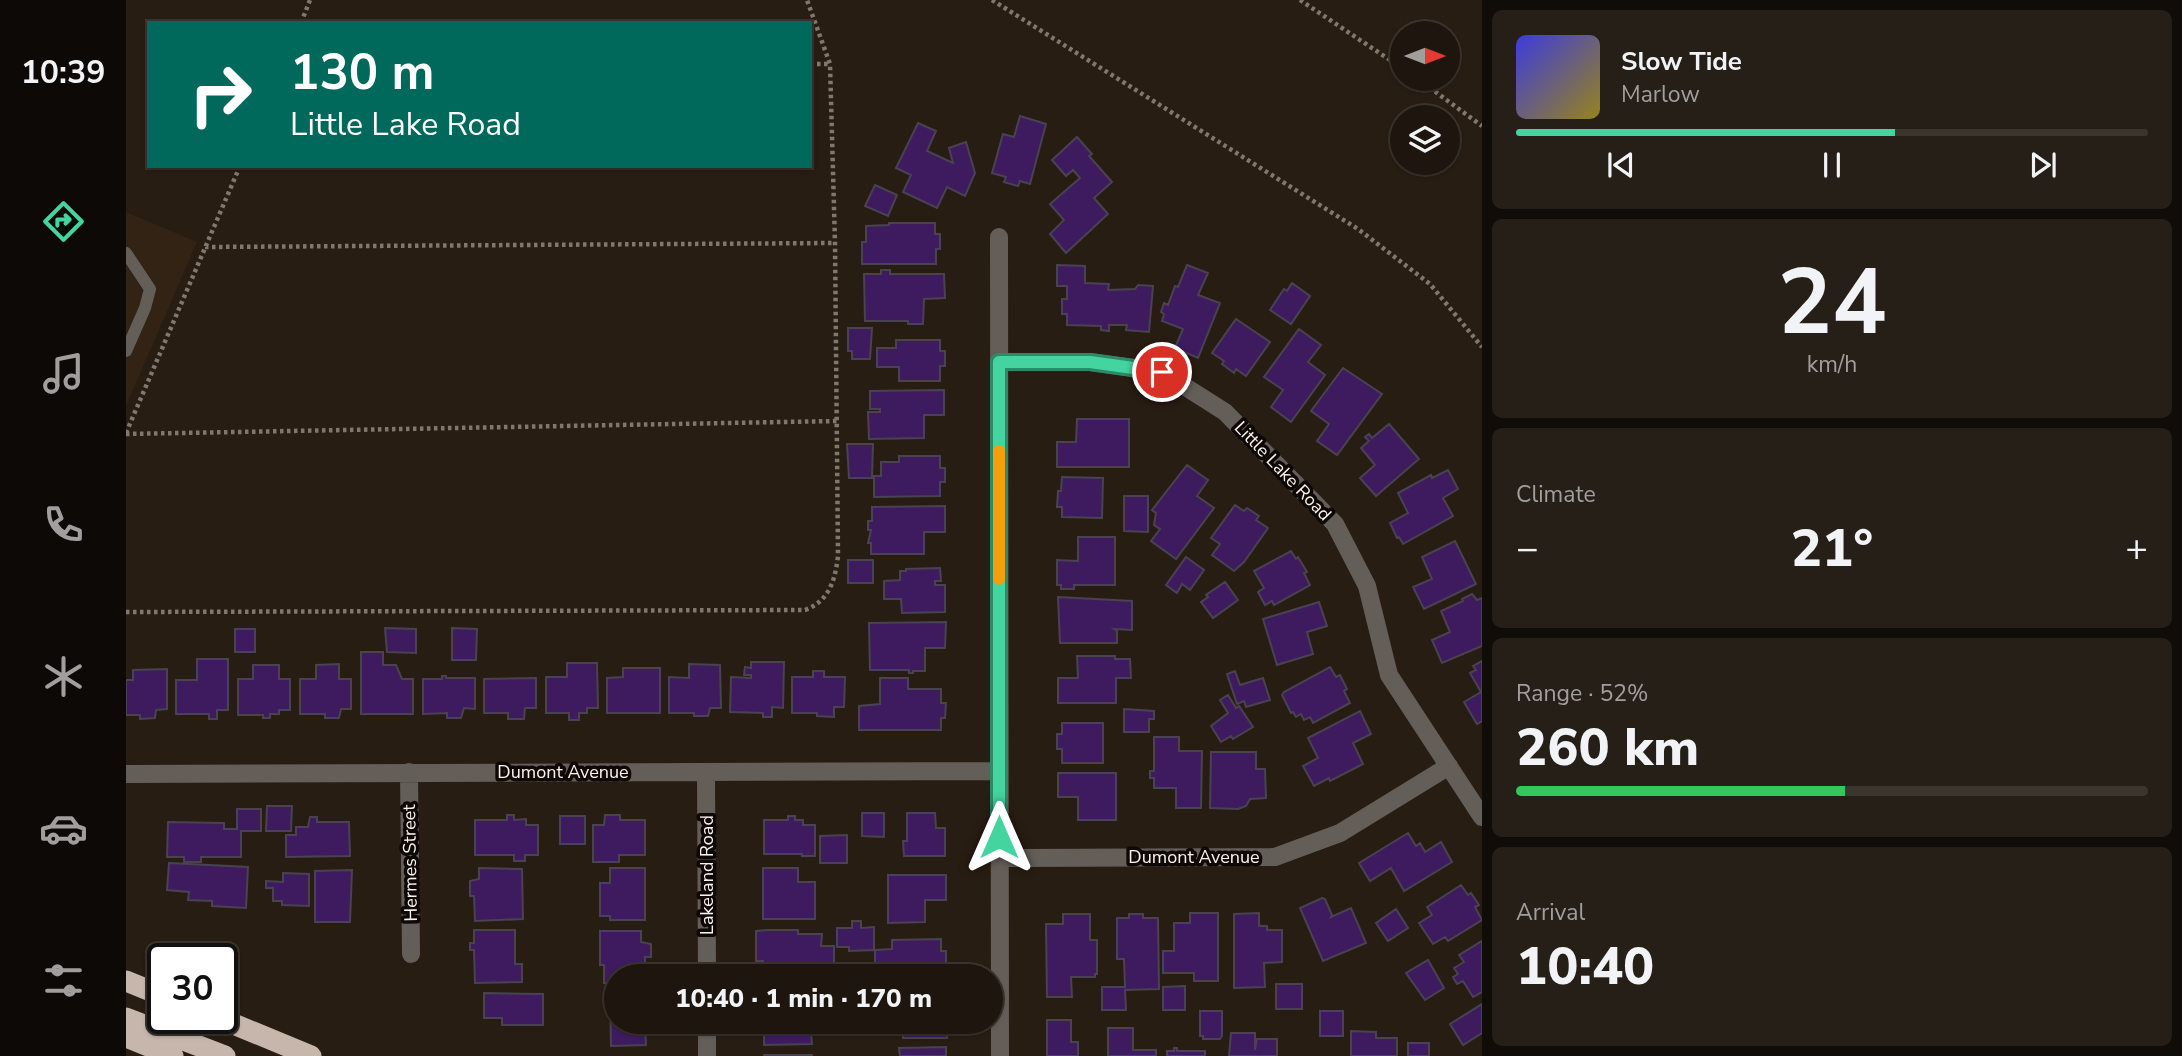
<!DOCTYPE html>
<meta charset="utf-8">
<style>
:root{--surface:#1e160e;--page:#261f17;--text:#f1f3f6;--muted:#a19f9e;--line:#3c352e;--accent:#43d4a0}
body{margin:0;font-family:"Nunito Sans",sans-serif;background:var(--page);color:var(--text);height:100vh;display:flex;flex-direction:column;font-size:26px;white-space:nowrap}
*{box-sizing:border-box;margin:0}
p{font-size:23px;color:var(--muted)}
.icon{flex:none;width:38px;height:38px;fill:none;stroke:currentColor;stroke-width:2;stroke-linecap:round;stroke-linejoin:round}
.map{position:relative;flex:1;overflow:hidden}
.details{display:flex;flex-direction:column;gap:10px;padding:10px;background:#100c08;width:700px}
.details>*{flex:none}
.guide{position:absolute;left:21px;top:21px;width:665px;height:147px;border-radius:0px;box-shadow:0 2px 5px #0004,0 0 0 2px var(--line);background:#00695c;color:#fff;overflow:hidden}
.needle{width:46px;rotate:90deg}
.buttons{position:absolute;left:1264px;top:21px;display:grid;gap:14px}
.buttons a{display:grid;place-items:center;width:70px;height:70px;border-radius:50%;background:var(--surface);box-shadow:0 2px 5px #0004,0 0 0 2px var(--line);font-size:35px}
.speed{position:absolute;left:21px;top:943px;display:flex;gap:14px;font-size:35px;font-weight:700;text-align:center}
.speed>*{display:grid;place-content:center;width:91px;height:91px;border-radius:50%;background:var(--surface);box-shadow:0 2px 5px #0004,0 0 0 2px var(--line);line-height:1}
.speed .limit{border:4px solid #111;border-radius:10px;background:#fff;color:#111}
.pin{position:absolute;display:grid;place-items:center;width:60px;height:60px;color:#fff;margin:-30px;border:4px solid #fff;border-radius:50%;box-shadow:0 2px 7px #0007}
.me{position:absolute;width:77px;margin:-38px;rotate:0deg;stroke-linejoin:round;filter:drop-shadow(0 0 5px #0008)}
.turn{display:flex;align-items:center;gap:24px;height:147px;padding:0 28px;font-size:32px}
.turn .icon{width:91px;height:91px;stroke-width:2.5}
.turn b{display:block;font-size:49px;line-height:60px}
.big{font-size:52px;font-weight:800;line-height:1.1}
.details .tile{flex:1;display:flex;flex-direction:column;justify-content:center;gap:10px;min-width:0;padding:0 24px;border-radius:10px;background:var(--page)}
.details .dial{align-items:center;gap:0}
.dial b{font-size:91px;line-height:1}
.song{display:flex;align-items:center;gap:21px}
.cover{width:84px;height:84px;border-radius:10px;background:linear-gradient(135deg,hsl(240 70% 55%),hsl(50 70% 35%))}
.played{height:7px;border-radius:4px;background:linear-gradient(90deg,var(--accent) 60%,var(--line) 60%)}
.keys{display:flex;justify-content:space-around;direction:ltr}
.heat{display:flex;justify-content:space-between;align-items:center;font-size:38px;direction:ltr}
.charge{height:10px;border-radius:5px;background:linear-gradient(90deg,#34c759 52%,var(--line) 0)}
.trip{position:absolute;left:478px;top:964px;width:399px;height:70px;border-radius:35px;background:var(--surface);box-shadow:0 2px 5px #0004,0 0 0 2px var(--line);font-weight:800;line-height:70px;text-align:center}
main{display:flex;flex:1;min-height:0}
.menu{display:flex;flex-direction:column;width:126px;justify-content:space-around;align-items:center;background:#0c0906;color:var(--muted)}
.menu .icon{width:49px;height:49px}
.menu .current{color:var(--accent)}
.menu b{font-size:32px;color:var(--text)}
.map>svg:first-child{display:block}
</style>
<main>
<nav class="menu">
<b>10:39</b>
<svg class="icon current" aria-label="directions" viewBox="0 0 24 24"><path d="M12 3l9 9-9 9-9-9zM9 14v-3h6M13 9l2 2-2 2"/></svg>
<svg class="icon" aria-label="music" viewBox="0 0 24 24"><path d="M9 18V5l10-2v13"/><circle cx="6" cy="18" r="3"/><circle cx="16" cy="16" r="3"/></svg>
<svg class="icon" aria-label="phone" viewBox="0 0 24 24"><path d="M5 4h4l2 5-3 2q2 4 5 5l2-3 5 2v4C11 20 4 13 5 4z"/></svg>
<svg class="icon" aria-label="climate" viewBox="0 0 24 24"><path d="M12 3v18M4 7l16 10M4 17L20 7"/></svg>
<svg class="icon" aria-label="car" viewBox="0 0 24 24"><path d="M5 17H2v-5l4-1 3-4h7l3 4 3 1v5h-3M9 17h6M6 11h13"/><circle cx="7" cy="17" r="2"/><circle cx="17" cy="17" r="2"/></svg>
<svg class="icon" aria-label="filters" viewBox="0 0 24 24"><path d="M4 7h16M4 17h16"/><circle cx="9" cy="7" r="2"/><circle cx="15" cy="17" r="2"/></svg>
</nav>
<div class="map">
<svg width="1356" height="1056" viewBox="0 0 1356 1056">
<rect width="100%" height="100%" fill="#281d13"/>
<!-- built -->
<path fill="#332315" d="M0,212l71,30 -71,164z"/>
<!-- building -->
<path fill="#3e1b5f" stroke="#484251" stroke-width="2" d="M894,116l26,8 -16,60 -10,-3 -2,5 -14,-4 2,-5 -14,-4 11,-39 11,3z
M792,123l18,8 -9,20 26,12 -4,-15 17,-6 9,31 -10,23 -18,-9 -10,21 -34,-16 8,-17 -15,-7z
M951,137l15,17 -3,2 23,26 -18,16 14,16 -42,39 -16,-19 14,-14 -14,-16 30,-26 -7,-8 -7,6 -14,-16z
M749,185l22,10 -9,21 -23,-10z
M763,223h46v11h5v15h-4v15h-74v-22h4v-16l23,-1z
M931,265l28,1v17l24,1 -1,6 27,-1 3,-4 15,1 -4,46 -23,-2 1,-5h-18v6l-8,-1v-4l-34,-1v-11h-5v-15h5v-13h-10z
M1061,265l21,8 -10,22 22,8 -22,55 -23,-10 8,-19 -21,-8 2,-7 -3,-2 3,-9 4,2 7,-19 3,1z
M755,270h9v4h54l1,24 -21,1 -1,25h-15v-3h-43l-1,-47h17z
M1166,283l18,13 -19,28 -21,-14 14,-21 3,2z
M1110,319l34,23 -24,34 -10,-7 -2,4 -12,-9 2,-3 -12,-8z
M722,328h24l-2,31h-18v-8h-4z
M1173,329l22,16 -13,17 17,13 -34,47 -20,-15 12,-17 -19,-13z
M770,340h44v11h5v15h-5v15h-41v-14h-22v-19h19z
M1217,368l39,26 -45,61 -20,-14 12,-17 -18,-13z
M818,390v25h-20v23l-55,1 -1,-27h12v-3h-10v-18z
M951,419h52v48h-72v-25h19z
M1263,424l30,35 -43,37 -16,-18 15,-13 -14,-17 8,-7 -4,-4 4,-3 3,4z
M721,444h26l-1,34h-23z
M773,456h41v12h5v14h-5v14l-66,1v-21h7v-14h18z
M1061,465l21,15 -11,16 17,12 -38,51 -25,-18 9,-12 -6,-4 2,-12 -4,-3z
M1322,470l10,19 -15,9 10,18 -50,28 -4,-7 -2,1 -7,-15 18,-10 -10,-20 33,-18 1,3z
M936,477l41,1 -1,40 -40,-1v-10h-5l1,-16h3z
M998,496h24v36l-24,-1z
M1109,505l9,6 3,-3 12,8 -3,4 12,8 -24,34 -10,9 -22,-16 8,-11 -9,-6z
M819,506v26h-21v22h-53v-11h-3l3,-13h-3v-9h4v-14z
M952,537h37v48h-41v4h-13v-4h-4v-25l21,1z
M1329,541l21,43 -52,25 -11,-22 19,-8 -10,-22z
M1165,551l5,8 2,-2 9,15 -3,1 6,12 -36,20 -2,-4 -7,4 -7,-13 6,-4 -10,-17z
M1060,557l18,13 -14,20 -8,-6 -5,9 -11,-8z
M722,560h25v23h-25z
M814,568l1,13h-6v4h10v27l-43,1 -1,-14h-17v-18l16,-1v-9h6v-2z
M1099,582l13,18 -25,18 -12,-16 7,-5 -2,-2z
M1346,594l5,6 5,-2v48l-40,17 -10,-23 18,-8 -9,-21 22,-10 -1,-2z
M932,597l74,4v29l-18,-1 3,2v12h-57z
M1193,602l8,24 -20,6 6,22 -36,11 -14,-46z
M820,622l-1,26h-20v23h-12v2h-4v-3h-39l-1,-47z
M259,628l31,1v24l-29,-1z
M326,628l25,1 -1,31h-24z
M109,629h20v23h-20z
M235,652h22v13h13l6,14h11v35h-52z
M951,656h38v3h15l1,19h-15v25h-58v-25h20z
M71,659h31v51h-11v9h-8v-5h-33v-34h21z
M1356,661v60l-5,3 -13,-22 17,-10 -11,-19 6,-3 -3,-4z
M625,662h33l-1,46 -11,-1v10h-9v-4l-33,-1 1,-35 20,1v-3h-7l1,-8 6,1z
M441,663h30l1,45h-11v5h-8v7h-10v-7h-23v-36h21z
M213,664v15h12v30h-10l-2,9h-14v-4h-25v-35h16v-14z
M563,664l31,1 1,43h-11l-2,8h-14v-3h-25v-36l20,1z
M127,665h26v14h11v31h-11v4h-9v4h-7v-3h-25v-36h15z
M1204,667l6,10 4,-2 7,14 -3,2 6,12 -37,20 -3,-6 -6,3 -3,-6 -5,3 -3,-5 -2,1 -9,-18 2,-3z
M497,668h37v45h-53v-35l16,-1z
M41,669v40l-11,1 -1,8 -15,1v-4h-14v-35h7v-10z
M687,671h11v6h21l-1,30h-10v10l-17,-1v-3h-25v-36h21z
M1109,671l5,14 23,-7 7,22 -24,7 -2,-6 -7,3 -10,-30z
M316,676h4v2h29v31l-11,-1 -3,10h-14v-5l-24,1v-35h19z
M410,678v30h-11l-1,11h-16v-6h-24v-34z
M754,678h28v11h33v14h5l-1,15h-4v12h-82v-24l21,-2z
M1102,695l8,13 3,-2 14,21 -20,12 -2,-3 -10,6 -10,-16 17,-13 -8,-13z
M998,709l30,2v8h-5v13h-25z
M1234,711l11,23 -18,9 10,21 -33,17 -1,-3 -15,8 -11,-20 15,-8 -10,-20z
M936,723h41v40h-41v-14h-5v-15h5z
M1028,737h25v14h23l-1,57h-25v-20h-22v-10h-4v-7h4z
M1085,752h45v17h9l1,29 -16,1 -4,7 -8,3 -28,-1z
M932,773h58v47h-38v-23h-20z
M141,806h25l-1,25h-25z
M111,809h24v22h-20v26h-40v5h-17v-5h-17l1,-35 56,1v6h13z
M736,813h22v24l-22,-1z
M781,813h28l1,15h9v28h-41l-1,-15h4z
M381,815h7v5l12,-1v6h12v30h-13v6h-11v-6h-39v-35h32z
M479,815h15v5h25v35h-26v7h-26v-37h11z
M434,816h25v28h-25z
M662,816h7v4h8v5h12v31h-13v-2h-38v-34h24z
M184,817h7v5h32l1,34 -64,1v-22h10v-8h12z
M1282,833l8,13 4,-3 5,9 16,-10 11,20 -48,29 -13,-23 -21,13 -11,-18z
M721,835v28h-27v-27z
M43,863l79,4 -2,41 -34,-2v-5l-24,-1 1,-8 -22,-2z
M353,868l43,1 1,50 -48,2 -1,-25h-4v-15l9,-2z
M484,868h35v52h-35v-4h-10v-33h10z
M637,868h35v14h17v37h-52z
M226,870l-2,52h-35v-51z
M157,873l26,1v32l-27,-1v-4h-9v-13h-7v-7l17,1z
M762,875h58v25h-21v22l-37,1z
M1335,885l7,10 3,-2 8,12 -4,2 7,13 -34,21 -3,-4 -12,7 -14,-21 13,-8 -5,-8z
M1196,898l3,1 7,16 -1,2 20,-9 15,35 -43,18 -23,-53z
M1270,909l12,19 -20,13 -12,-18z
M1064,913h28v68h-24v-8h-31v-22h11v-28h16z
M1133,913v13h8v4h15v32l-18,1 1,24 -31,1v-74z
M937,914h27v26h7v34h-2v3h-24l1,20h-25l-1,-73h17z
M1003,914h14v4h15l1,71 -34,1 1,20h-24v-23h23l-1,-28h-7v-41h12z
M726,921h9v7l13,-1v23l-25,1v-4h-12v-19h15z
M348,930h41v34h7v18l-47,1 -1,-33h-4v-7h4z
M642,930h30v4h24l-1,12h13v18h-12v4h-24v8h-35v-15h-7v-30z
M474,931h41v11l10,2v13h-6v19h-29v7h-12v-18h-4z
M815,939v12h5v15h-4v10l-67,-1v-25l17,-1v-9z
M1356,941v51l-9,5 -10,-16 -6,3 -4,-7 5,-3 -4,-6 10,-6 -5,-7z
M1302,960l16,28 -19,12 -19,-27z
M1150,984h26v25h-26z
M1059,986v24h-22v-23z
M358,993l59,1v31h-41v-7h-18z
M484,994h6v28h29l1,23 -35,1z
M1356,1004v29l-19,12 -13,-21z
M1074,1011h22v25l-2,3h-17v-3h-3z
M1194,1011h23v25h-23z
M921,1020h24v22h7v14h-31z
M638,1022h46l2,22 -48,1z
M774,1022h47v16h-44v-14z
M982,1028h25v22h23v6h-48z
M1225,1031l25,1v6h21v18h-46z
M1105,1033h24v17l2,-11h20v17h-48z
M1282,1043h21v13h-21z
M820,1047v9h-46l-1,-8z
M1048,1048h3v3h28v5h-38v-5h7z
M638,1055h48v1h-48z"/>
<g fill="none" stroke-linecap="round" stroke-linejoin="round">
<!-- path -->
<path stroke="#81776f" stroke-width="4.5" stroke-dasharray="3.5 3.5" stroke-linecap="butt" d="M866,0l366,229 72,55 52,63
M1174,0l102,68
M175,23l9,-23
M684,64h20
M1292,79l64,47
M79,247l630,-4
M0,433l114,-267
M0,434l711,-13
M0,612l679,-2c24,-9 30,-29 33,-54l-3,-313 -5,-179 -23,-64"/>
<!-- lane -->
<path stroke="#645e59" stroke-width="12" d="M0,253l24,36 -5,19 -19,43"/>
<!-- street -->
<path stroke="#645e59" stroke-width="18" d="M873,237l1,819
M873,362h91l72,10 63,40 110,112 32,62 22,89 93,142
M283,772l2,182
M580,773l1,203
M0,774l873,-3
M873,858l276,-1 65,-24 109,-67
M581,1022v34"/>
<!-- highway -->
<path stroke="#c6b6ab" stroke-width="21" d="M0,981l37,15
M0,1018l99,38
M93,1018l92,38
M0,1037l47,19"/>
</g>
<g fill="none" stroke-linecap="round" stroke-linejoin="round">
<defs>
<path id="route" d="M873,837v-475h91l72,10"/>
</defs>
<!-- route casing -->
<use href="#route" stroke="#2c8a68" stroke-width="18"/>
<!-- route -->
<use href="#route" stroke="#43d4a0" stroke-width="12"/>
<!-- slow -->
<path stroke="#f59e0b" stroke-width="12" d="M873,579v-128"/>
</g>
<g text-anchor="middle" stroke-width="7" stroke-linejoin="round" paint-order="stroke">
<!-- street labels -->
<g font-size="18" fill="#fbf3ec" stroke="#0d0805">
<text transform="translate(1157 471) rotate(46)" y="6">Little Lake Road</text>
<text x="437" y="778">Dumont Avenue</text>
<text x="1068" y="863">Dumont Avenue</text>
<text transform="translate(284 863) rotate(-91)" y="6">Hermes Street</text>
<text transform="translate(581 875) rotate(-90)" y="6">Lakeland Road</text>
</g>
</g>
</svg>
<div class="buttons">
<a><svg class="needle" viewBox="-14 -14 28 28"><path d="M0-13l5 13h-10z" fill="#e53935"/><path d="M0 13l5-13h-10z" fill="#a19f9e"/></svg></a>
<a><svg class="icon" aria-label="layers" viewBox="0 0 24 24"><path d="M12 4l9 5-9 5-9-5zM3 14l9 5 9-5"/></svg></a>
</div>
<div class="speed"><div class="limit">30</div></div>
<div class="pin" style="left:1036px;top:372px;background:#d93025"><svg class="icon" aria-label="arrive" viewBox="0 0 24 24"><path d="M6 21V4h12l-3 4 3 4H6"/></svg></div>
<svg class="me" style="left:873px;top:837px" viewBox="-20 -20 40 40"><path d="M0-17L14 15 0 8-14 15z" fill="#43d4a0" stroke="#fff" stroke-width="4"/></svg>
<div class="trip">10:40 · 1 min · 170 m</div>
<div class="guide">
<div class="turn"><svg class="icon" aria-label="right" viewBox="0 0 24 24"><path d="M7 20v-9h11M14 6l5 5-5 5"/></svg><div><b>130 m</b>Little Lake Road</div></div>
</div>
</div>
<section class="details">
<div class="tile">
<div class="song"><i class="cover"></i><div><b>Slow Tide</b><p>Marlow</p></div></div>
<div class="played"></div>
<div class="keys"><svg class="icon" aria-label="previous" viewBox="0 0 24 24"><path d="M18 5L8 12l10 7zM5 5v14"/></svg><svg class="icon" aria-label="pause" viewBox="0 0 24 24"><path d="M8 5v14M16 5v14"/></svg><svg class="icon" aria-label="next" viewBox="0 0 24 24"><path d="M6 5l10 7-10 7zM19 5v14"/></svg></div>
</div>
<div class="tile dial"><b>24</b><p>km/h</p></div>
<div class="tile"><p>Climate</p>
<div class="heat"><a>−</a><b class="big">21°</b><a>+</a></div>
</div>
<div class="tile"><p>Range · 52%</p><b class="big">260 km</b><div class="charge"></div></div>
<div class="tile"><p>Arrival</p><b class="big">10:40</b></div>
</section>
</main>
